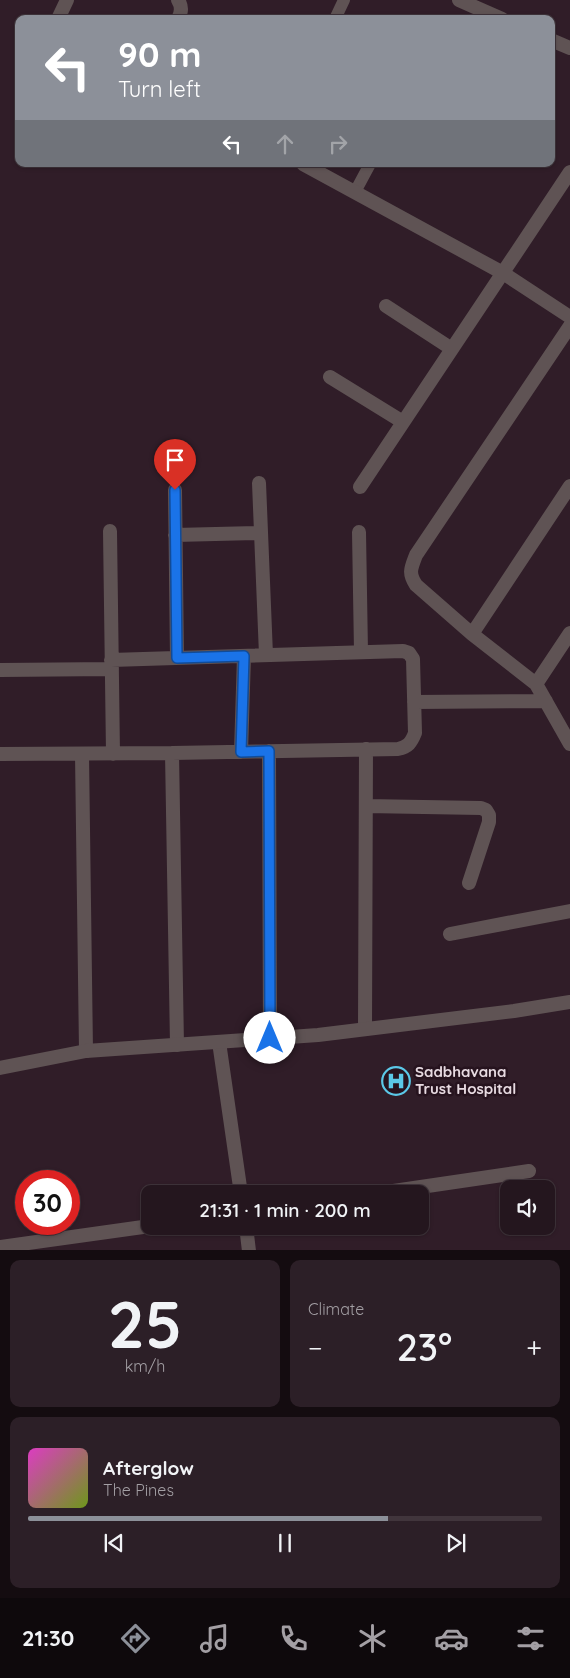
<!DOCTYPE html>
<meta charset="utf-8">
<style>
:root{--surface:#24161e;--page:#2c1f27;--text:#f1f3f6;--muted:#a39fa4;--line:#41353c;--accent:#8c9099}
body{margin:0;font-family:Quicksand,sans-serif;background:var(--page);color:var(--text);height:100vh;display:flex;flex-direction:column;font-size:19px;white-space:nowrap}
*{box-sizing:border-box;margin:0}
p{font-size:16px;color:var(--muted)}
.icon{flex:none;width:28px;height:28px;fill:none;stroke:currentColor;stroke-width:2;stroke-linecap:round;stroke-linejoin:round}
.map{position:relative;height:1250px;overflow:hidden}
.drawer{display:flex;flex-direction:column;gap:10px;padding:10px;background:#140c10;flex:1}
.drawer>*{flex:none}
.hud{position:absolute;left:15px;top:15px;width:540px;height:152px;border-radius:10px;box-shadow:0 1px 4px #0004,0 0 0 1px var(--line);background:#8c9099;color:#fff;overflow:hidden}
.buttons{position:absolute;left:500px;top:1180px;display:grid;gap:10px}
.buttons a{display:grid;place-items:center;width:55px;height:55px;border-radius:10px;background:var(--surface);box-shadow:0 1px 4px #0004,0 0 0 1px var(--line);font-size:25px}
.speed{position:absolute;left:15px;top:1170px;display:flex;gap:10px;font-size:25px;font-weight:700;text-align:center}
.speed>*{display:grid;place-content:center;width:65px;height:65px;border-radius:50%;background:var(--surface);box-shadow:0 1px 4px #0004,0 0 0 1px var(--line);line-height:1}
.speed .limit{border:8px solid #d22;background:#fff;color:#111}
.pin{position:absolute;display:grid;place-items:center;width:42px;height:42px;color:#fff;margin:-51px -21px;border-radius:50% 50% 50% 0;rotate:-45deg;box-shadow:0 0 5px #0007}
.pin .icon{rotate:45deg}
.me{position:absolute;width:55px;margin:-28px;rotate:0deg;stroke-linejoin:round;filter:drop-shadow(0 0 4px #0008)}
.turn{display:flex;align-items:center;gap:18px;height:105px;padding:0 20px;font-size:22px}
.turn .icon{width:65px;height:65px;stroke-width:2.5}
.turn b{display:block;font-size:35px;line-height:42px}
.lanes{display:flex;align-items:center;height:48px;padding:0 20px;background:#0003;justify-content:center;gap:25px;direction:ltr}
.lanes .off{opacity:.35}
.big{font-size:38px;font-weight:600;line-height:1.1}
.drawer .widget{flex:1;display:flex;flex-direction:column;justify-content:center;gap:8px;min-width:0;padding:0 18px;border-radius:10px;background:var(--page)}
.drawer .dial{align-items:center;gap:0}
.dial b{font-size:65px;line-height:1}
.song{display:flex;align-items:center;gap:15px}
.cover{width:60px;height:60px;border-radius:8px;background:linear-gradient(135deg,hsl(310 70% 55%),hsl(80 70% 35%))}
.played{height:5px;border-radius:2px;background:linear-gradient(90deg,var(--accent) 70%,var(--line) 70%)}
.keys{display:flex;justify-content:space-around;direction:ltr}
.heat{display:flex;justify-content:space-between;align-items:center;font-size:28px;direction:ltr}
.drawer .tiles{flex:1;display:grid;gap:10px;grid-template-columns:1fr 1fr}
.widget:last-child{grid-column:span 2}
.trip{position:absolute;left:141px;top:1185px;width:288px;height:50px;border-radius:10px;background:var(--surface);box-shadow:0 1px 4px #0004,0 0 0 1px var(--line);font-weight:600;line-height:50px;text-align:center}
.menu{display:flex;height:80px;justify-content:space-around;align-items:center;background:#0e090c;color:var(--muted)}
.menu .icon{width:35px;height:35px}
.menu .current{color:var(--accent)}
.menu b{font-size:22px;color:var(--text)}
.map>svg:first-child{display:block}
</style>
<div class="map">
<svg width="570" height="1251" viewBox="0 0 570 1251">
<rect width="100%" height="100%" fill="#301d28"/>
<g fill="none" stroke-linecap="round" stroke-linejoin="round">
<!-- service -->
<path stroke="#5f5354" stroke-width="12" d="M335,19l9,-19
M355,192l15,-28"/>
<!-- minor -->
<path stroke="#5f5354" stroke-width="14" d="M178,0c4,6 4,12 0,19
M459,0l43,19
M58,19l9,-19
M551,40l19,8
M303,164l200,109 67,44
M386,306l66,43
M330,377l73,45
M259,483l7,172
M360,487l210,-315
M175,490l2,168
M110,531l3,223
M359,532l2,120
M175,535l86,-2
M570,633l-34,51 34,60
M472,634l98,-148
M0,670l112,-1
M536,684l-64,-50 -56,-49c-8,-12 -5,-17 0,-30l154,-229
M414,702l132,-1
M269,751l1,287
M241,752l3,-96
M172,753l5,292
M0,754l172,-1 226,-4c10,-2 13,-6 17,-16l-2,-74 -4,-6 -6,-2 -292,9
M82,754l4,297
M366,806l115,2 5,2 3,5v7l-20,61
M450,934l120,-23
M365,1029l1,-280
M219,1042l22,152
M373,1194l156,-23
M246,1226l3,25
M0,1247l150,-21"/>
<!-- tertiary -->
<path stroke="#5f5354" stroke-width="14" d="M0,1068l86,-17 232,-16 196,-24 56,-9"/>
</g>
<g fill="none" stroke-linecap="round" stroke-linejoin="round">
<defs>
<path id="route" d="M175,490l2,168 67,-2 -3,96 28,-1 1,287"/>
</defs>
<!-- route casing -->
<use href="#route" stroke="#114b97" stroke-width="12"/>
<!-- route -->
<use href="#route" stroke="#1a73e8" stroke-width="9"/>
</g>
<!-- icons -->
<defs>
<symbol id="hospital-ring" viewBox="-11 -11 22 22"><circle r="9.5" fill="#26131e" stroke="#5bc8e7" stroke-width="1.5"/><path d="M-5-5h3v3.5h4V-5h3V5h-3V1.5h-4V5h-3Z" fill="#5bc8e7"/></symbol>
</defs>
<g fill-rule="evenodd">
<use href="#hospital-ring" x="380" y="1065" width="32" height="32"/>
</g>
<g text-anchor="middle" stroke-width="5" stroke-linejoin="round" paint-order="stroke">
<!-- poi labels -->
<g font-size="15" font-weight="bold" fill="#e7dae1" stroke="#26131e" text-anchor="start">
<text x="415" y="1077">Sadbhavana<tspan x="415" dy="17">Trust Hospital</tspan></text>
</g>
</g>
</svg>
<div class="buttons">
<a><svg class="icon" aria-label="sound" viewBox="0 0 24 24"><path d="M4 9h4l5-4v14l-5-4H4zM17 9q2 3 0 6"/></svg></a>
</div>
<div class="speed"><div class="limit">30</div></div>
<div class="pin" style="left:175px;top:490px;background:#d93025"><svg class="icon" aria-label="arrive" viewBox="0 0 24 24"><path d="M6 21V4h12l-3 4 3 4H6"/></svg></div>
<svg class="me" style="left:270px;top:1038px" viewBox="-20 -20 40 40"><circle r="19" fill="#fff"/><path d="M0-13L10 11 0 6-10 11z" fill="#1a73e8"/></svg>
<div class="trip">21:31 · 1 min · 200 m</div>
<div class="hud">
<div class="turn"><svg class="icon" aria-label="left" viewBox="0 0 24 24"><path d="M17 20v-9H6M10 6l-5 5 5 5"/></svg><div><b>90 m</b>Turn left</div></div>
<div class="lanes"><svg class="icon" aria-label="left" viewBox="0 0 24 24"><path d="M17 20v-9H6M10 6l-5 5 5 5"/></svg><svg class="icon off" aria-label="ahead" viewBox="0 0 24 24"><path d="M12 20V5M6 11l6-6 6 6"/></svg><svg class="icon off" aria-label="right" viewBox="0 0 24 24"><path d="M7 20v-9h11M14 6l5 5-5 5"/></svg></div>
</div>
</div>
<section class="drawer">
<div class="tiles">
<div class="widget dial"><b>25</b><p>km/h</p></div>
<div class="widget"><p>Climate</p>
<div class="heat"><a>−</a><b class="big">23°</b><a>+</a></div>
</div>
<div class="widget">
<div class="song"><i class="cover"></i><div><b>Afterglow</b><p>The Pines</p></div></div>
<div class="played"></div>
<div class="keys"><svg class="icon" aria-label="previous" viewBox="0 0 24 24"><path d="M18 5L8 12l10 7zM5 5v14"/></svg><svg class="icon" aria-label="pause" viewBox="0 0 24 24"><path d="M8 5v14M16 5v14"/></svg><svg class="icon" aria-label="next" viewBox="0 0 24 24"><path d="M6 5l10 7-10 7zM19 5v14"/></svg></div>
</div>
</div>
</section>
<nav class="menu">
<b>21:30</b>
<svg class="icon current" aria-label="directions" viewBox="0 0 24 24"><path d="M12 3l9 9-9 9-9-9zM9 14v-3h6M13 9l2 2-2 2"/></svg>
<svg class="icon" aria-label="music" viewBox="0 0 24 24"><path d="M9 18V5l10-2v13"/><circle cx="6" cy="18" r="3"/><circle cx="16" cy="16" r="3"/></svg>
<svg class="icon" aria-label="phone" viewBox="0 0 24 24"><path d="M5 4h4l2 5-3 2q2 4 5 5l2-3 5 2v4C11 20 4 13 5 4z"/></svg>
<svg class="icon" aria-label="climate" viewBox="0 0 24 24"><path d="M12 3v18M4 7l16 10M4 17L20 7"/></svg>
<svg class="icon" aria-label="car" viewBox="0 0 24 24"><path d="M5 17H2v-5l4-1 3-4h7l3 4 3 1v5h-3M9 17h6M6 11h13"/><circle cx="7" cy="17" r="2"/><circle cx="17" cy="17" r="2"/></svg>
<svg class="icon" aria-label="filters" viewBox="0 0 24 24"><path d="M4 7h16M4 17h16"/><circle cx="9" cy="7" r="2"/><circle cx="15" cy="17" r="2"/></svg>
</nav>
